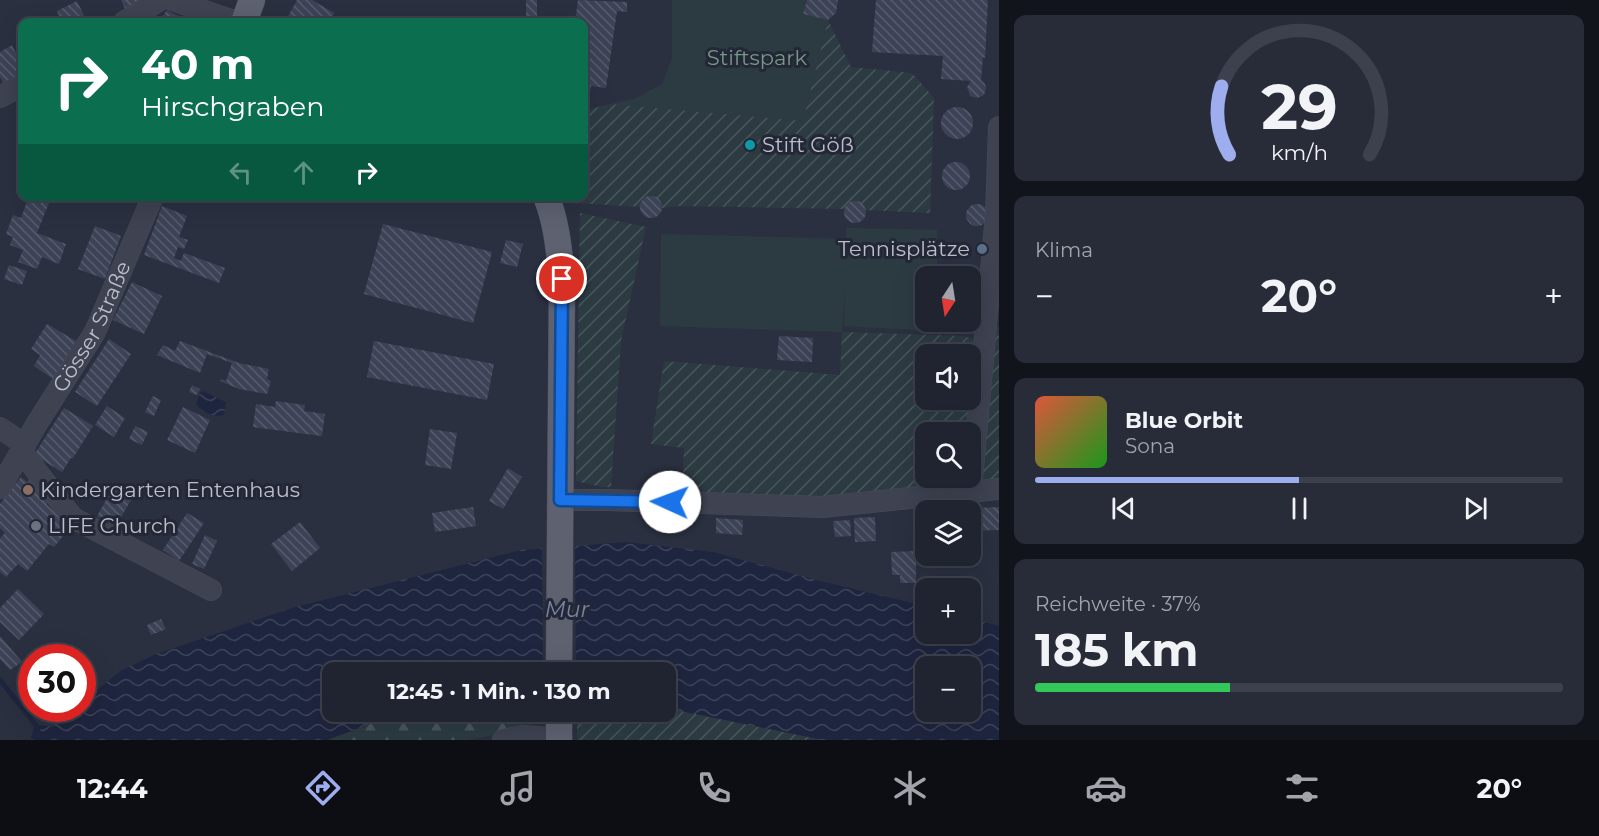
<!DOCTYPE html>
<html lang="de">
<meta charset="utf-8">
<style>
:root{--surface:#202431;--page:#282c39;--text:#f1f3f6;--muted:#a2a4ab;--line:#3d414d;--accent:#9eaded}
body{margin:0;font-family:Montserrat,sans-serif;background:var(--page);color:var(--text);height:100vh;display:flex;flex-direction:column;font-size:22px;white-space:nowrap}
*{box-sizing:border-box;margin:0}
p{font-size:20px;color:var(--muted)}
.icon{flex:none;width:33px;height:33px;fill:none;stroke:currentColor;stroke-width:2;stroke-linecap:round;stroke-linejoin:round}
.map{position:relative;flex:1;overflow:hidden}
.drawer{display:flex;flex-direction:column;gap:15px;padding:15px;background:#12141b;width:600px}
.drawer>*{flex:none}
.banner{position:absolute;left:18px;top:18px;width:570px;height:183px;border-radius:12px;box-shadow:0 6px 24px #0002,0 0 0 2px var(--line);background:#0b6e4f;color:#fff;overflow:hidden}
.needle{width:39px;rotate:192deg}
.controls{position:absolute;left:915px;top:266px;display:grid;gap:12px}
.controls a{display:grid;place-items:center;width:66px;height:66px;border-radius:12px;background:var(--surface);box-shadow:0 6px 24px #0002,0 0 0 2px var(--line);font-size:30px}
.speed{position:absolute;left:18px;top:644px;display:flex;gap:12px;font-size:30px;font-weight:700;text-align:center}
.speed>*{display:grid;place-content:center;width:78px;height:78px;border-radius:50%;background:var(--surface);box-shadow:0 6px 24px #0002,0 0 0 2px var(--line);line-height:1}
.speed .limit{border:9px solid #d22;background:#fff;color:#111}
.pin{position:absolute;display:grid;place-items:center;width:51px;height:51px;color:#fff;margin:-26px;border:3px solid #fff;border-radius:50%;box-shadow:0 2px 6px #0007}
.me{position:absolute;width:66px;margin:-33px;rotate:272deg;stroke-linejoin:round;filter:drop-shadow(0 0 4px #0008)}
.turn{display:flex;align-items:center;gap:21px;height:126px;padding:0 24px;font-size:27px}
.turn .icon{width:78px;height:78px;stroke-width:2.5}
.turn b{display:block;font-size:42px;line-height:51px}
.lanes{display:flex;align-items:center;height:57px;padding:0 24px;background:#0003;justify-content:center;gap:30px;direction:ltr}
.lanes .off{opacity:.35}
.big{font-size:45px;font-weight:700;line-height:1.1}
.drawer .widget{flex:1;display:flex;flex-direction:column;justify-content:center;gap:9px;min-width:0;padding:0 21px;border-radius:12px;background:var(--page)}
.drawer .dial{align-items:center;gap:0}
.dial svg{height:156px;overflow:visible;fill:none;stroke:var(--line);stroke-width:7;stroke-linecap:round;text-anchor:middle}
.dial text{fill:var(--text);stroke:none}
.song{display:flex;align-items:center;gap:18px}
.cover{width:72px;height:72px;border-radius:9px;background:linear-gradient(135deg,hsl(10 70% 55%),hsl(120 70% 35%))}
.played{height:6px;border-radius:3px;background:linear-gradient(90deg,var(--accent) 50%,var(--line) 50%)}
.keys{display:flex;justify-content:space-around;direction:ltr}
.heat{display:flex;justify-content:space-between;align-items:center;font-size:33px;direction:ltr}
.charge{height:9px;border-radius:4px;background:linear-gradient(90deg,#34c759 37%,var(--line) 0)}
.trip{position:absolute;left:322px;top:662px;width:354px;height:60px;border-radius:12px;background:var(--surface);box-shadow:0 6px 24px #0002,0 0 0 2px var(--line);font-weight:700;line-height:60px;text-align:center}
.tab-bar{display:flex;height:96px;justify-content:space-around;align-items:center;background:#0d0e14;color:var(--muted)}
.tab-bar .icon{width:42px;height:42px}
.tab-bar .selected{color:var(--accent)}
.tab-bar b{font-size:27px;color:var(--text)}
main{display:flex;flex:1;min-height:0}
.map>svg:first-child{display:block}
</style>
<main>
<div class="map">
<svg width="999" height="740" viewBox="0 0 999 740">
<defs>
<pattern id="forest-firs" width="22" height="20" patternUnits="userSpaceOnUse" patternTransform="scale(1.5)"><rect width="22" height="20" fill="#2c3b42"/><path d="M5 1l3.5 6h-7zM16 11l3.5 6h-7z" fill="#49565c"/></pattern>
<pattern id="garden-furrows" width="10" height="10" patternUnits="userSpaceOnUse" patternTransform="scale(1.5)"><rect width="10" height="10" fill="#2c3b42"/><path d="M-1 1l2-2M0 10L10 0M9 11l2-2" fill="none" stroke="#49565c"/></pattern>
<pattern id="water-waves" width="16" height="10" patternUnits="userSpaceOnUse" patternTransform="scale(1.5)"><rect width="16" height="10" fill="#1e253e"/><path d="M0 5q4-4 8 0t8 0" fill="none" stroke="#3d4359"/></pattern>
<pattern id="building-back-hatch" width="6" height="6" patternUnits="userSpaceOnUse" patternTransform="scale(1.5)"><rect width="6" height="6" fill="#3d4356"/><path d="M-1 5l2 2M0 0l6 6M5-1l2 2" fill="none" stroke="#575c6d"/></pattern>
</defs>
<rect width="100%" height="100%" fill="#2b3041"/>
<!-- forest -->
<path fill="url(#forest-firs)" d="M460,711h65l-2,19 -56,10h-140l43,-16z"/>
<!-- park -->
<path fill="#2c3b42" d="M672,0h135l-4,14 25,6 -25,102 -193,-18 24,-5 28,-15 10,-25z
M846,228l91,2v46h-11v45h10v10l-92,-5 1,-38 -3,44 -182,-6 1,-92 185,5z"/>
<!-- garden -->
<path fill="url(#garden-furrows)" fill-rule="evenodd" d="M828,20l23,47 61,6 22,25 -4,115 -64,-3 -1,-4 -7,-5 -7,1 -6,7 -166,-3 -17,2 -90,-5 1,-6 11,-1v-85l26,-7 193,17z
M580,213l66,14 -25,114 -10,146h-9l-26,-6z
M992,327h7v155l-13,1 -6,-4z
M842,332l121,4 15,4 -8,92h-44l-1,56 -89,10 -153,-5 1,-45 -33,-4 13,-83 176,14zM926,354h44v45h-44z
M666,708l157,32h-246v-29h89z"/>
<!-- water -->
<path fill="url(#water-waves)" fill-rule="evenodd" d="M203,391l23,11 -2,13c-9,3 -23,-3 -28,-11l4,-11z
M627,542l86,10 107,29 105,25 1,27h44l1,-15 28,8v114h-176l-157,-32v-36h-333v39h127l-90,13 -43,16h-295l-1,-3 4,-13 17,3 23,-19h7l1,-6 37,-31 36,-17 139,-47 226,-57zM926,666h44v45h-44z"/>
<!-- pier -->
<path fill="#2b3041" d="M575,543l1,129h-33l-1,-127z"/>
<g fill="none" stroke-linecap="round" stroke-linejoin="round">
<!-- stream -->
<path stroke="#1e253e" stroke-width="5" d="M0,680l35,44 7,16"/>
</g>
<!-- building -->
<path fill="url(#building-back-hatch)" d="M121,0h23l-19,9z
M297,0h15l22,13 -5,9h-44z
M526,0h11v22h-11z
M578,0l49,2v10l-10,-1 -11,77 -15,-2 -1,5h-4l1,-5h-3v-64h-9z
M807,0h31l-2,13 -8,7 -25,-6z
M876,0h112l-3,58 -2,-1 -2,23 4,4 1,4 -2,7 -7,3 -7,-2 -3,-9 4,-6 -30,-2 2,-23 -71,-4z
M77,1l10,21h-31l5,-2 -4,-9z
M167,10l21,12h-29z
M12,45l10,21v9l-18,10 -4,-8v-25z
M941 123a16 16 0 1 1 32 0a16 16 0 1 1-32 0Z
M942 176a14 14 0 1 1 28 0a14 14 0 1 1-28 0Z
M29,196l20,7 -12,30 29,11 -7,20 -17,-7 -5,12 -19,-7 5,-12 -13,-5 3,-8 -7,-3 7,-19 8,3z
M76,196h15l-2,6z
M640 207a11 11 0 1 1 22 0a11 11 0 1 1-22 0Z
M844 212a11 11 0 1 1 22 0a11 11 0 1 1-22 0Z
M966 215a11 11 0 1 1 22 0a11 11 0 1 1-22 0Z
M162,206l25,10 -8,21 9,3 -4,9 -6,-2 -4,11 7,3 3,-8 41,15 -6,15 -75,-28z
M383,224l109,28 -19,71 -109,-29z
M95,226l26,10 -16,43 -27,-10z
M506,240l17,4 -6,23 -17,-4z
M9,265l18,6 -5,14 -18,-6z
M132,282l30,14 -18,38 -31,-14z
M47,324l29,17 -23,38 -19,-13 6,-11 -9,-6z
M779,336l34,2 -1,24 -35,-2z
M109,339l22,15 -34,52 -22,-14z
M180,341l59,22 30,6 -2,10 4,2 -4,13 -28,-5 -19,-8 1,-2 5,2 6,-18 -25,-9 -7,19 -43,-18 6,-10 12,6z
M374,341l120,23 -7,36 -120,-23z
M192,385l8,4 -3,6 -8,-3z
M153,396l8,4 -7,16 -9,-4z
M276,401l29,4 -1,6 21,3 -3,22 -69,-9 3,-23 19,3z
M107,406l18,12 -11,19 -19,-12z
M183,407l27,13 -15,33 -28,-13z
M64,408l29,18 -20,32h-2l-9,14 -28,-17z
M135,426l13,6 -6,13 -13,-6z
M430,429l27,4 -6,36 -26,-4z
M508,468l14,9 -19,32 -14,-8z
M21,477l6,5 2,-2 7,2 13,14 -2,9 13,12 13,7 -19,23 -5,-3 -22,27 -9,-7 -12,13 -6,-5v-34l5,-5 -5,-5v-24z
M115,484l19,11 -19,32 -18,-11z
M473,507l3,19 -41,6 -3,-19z
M999,507v23l-29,1v-16l7,-1v-6z
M187,513l17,10 -25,38 -16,-11z
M875,517l1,24 -21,1 -1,-24z
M716,518l27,2 -1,15 -26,-2z
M850,520l1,16 -16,1 -2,-16z
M300,522l20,26 -28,23 -21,-27z
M926,523v15l-11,1 -2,-14z
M205,535l12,6 -13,28 -12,-5z
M916,551v32h-16v-8h-8l-1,-23z
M951,580l17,2v6h-18z
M18,589l26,25 -25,26 -19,-18v-14z
M161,619l5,10 -15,6 -4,-10z
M0,636l22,26 -12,8 -10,-11z"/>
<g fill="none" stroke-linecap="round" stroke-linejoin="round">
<defs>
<g id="minor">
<path d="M173,0l63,22"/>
<path d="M124,22l36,-22"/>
<path d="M0,97l22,-12"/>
<path d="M0,428l25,17"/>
<path d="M21,451l52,67 138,72"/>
<path id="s1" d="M0,488l36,-63 59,-93 58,-136"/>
<path d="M971,491l25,-276 3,-88"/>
<path d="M560,500h47l215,7 177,-18"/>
<path d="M503,740l21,-4 22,2"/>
</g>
<path id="major" d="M244,22l8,-22
M546,196c11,27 13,55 16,83l-3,393
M559,740v-29"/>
</defs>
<!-- minor casing -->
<use href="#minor" stroke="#484b5a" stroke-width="22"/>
<!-- major casing -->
<use href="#major" stroke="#484b5a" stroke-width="27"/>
<!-- minor -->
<use href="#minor" stroke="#3e4251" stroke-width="21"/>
<!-- major -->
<use href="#major" stroke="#5d6170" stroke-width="26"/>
</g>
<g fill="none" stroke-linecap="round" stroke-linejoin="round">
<defs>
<path id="route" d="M562,279l-2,221 110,2"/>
</defs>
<!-- route casing -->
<use href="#route" stroke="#114b97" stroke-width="15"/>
<!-- route -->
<use href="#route" stroke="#1a73e8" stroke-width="10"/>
</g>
<!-- markers -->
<circle fill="#0f9aa8" stroke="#232736" stroke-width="2" cx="750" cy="145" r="6"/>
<circle fill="#5c6f8a" stroke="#232736" stroke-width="2" cx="982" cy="249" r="6"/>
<circle fill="#8d6e63" stroke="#232736" stroke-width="2" cx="28" cy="490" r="6"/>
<circle fill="#6b7280" stroke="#232736" stroke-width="2" cx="36" cy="526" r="6"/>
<g text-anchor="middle" stroke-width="6" stroke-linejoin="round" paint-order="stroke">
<!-- park labels -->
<g font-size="21" fill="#759985" stroke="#232736">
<text x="757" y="65">Stiftspark</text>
</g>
<!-- poi labels -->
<g font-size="21" fill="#bcbecb" stroke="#232736" text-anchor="start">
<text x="762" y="152">Stift Göß</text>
<text x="970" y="256" text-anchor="end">Tennisplätze</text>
<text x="40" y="497">Kindergarten Entenhaus</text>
<text x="48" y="533">LIFE Church</text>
</g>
<!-- street labels -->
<g font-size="21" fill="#bcbecb" stroke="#232736">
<text dy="7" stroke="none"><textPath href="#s1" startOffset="186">Gösser Straße</textPath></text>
</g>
<!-- water labels -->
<g font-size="22" font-style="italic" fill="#7983a5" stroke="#232736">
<text x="567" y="617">Mur</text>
</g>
</g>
</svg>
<div class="controls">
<a><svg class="needle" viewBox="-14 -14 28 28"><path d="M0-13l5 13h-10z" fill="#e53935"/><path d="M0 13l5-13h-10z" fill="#a2a4ab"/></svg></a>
<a><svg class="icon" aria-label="sound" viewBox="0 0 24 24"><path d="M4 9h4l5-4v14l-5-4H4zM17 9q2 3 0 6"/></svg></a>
<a><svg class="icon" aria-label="search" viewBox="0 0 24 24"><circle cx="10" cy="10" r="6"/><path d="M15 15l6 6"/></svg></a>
<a><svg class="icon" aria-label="layers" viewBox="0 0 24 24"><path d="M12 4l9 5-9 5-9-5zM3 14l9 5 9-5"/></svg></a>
<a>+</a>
<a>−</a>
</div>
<div class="speed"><div class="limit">30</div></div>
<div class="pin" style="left:562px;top:279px;background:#d93025"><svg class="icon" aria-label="arrive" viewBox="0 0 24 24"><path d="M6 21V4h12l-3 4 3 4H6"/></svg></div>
<svg class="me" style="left:670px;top:502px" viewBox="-20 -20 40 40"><circle r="19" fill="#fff"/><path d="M0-13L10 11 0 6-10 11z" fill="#1a73e8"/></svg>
<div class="trip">12:45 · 1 Min. · 130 m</div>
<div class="banner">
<div class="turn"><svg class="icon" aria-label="right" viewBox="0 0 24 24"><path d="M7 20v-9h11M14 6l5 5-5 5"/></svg><div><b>40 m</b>Hirschgraben</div></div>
<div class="lanes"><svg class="icon off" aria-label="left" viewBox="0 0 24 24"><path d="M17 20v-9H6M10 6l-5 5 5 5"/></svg><svg class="icon off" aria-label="ahead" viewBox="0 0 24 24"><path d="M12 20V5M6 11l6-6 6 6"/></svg><svg class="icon" aria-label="right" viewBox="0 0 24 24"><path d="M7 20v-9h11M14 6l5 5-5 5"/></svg></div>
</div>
</div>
<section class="drawer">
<div class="widget dial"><svg viewBox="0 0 100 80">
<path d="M14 69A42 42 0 1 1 86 69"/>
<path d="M14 69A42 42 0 0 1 10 34" stroke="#9eaded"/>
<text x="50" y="56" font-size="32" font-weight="700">29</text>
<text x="50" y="72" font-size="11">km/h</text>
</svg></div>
<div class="widget"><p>Klima</p>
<div class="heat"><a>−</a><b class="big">20°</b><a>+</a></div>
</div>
<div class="widget">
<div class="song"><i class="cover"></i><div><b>Blue Orbit</b><p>Sona</p></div></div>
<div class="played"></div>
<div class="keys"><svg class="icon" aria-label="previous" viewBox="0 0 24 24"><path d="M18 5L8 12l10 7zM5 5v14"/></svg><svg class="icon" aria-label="pause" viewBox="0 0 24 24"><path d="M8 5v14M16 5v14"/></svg><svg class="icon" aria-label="next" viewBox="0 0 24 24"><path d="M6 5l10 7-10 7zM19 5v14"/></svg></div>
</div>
<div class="widget"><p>Reichweite · 37%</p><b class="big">185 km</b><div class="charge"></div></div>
</section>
</main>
<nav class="tab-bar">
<b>12:44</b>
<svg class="icon selected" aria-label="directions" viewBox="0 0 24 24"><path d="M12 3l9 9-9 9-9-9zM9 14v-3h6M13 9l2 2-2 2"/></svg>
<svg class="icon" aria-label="music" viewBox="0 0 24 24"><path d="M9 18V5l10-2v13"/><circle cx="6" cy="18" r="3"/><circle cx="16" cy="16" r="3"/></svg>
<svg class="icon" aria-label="phone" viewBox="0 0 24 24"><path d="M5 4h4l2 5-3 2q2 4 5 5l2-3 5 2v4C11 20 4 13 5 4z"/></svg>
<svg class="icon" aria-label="climate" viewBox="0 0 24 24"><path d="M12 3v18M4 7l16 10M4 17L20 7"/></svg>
<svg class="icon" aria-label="car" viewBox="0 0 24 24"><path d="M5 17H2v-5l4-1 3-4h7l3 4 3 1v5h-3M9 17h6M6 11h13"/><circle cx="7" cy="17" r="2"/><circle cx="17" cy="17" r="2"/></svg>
<svg class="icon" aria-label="filters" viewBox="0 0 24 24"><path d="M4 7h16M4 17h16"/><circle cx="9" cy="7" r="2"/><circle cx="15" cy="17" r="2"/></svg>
<b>20°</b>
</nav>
